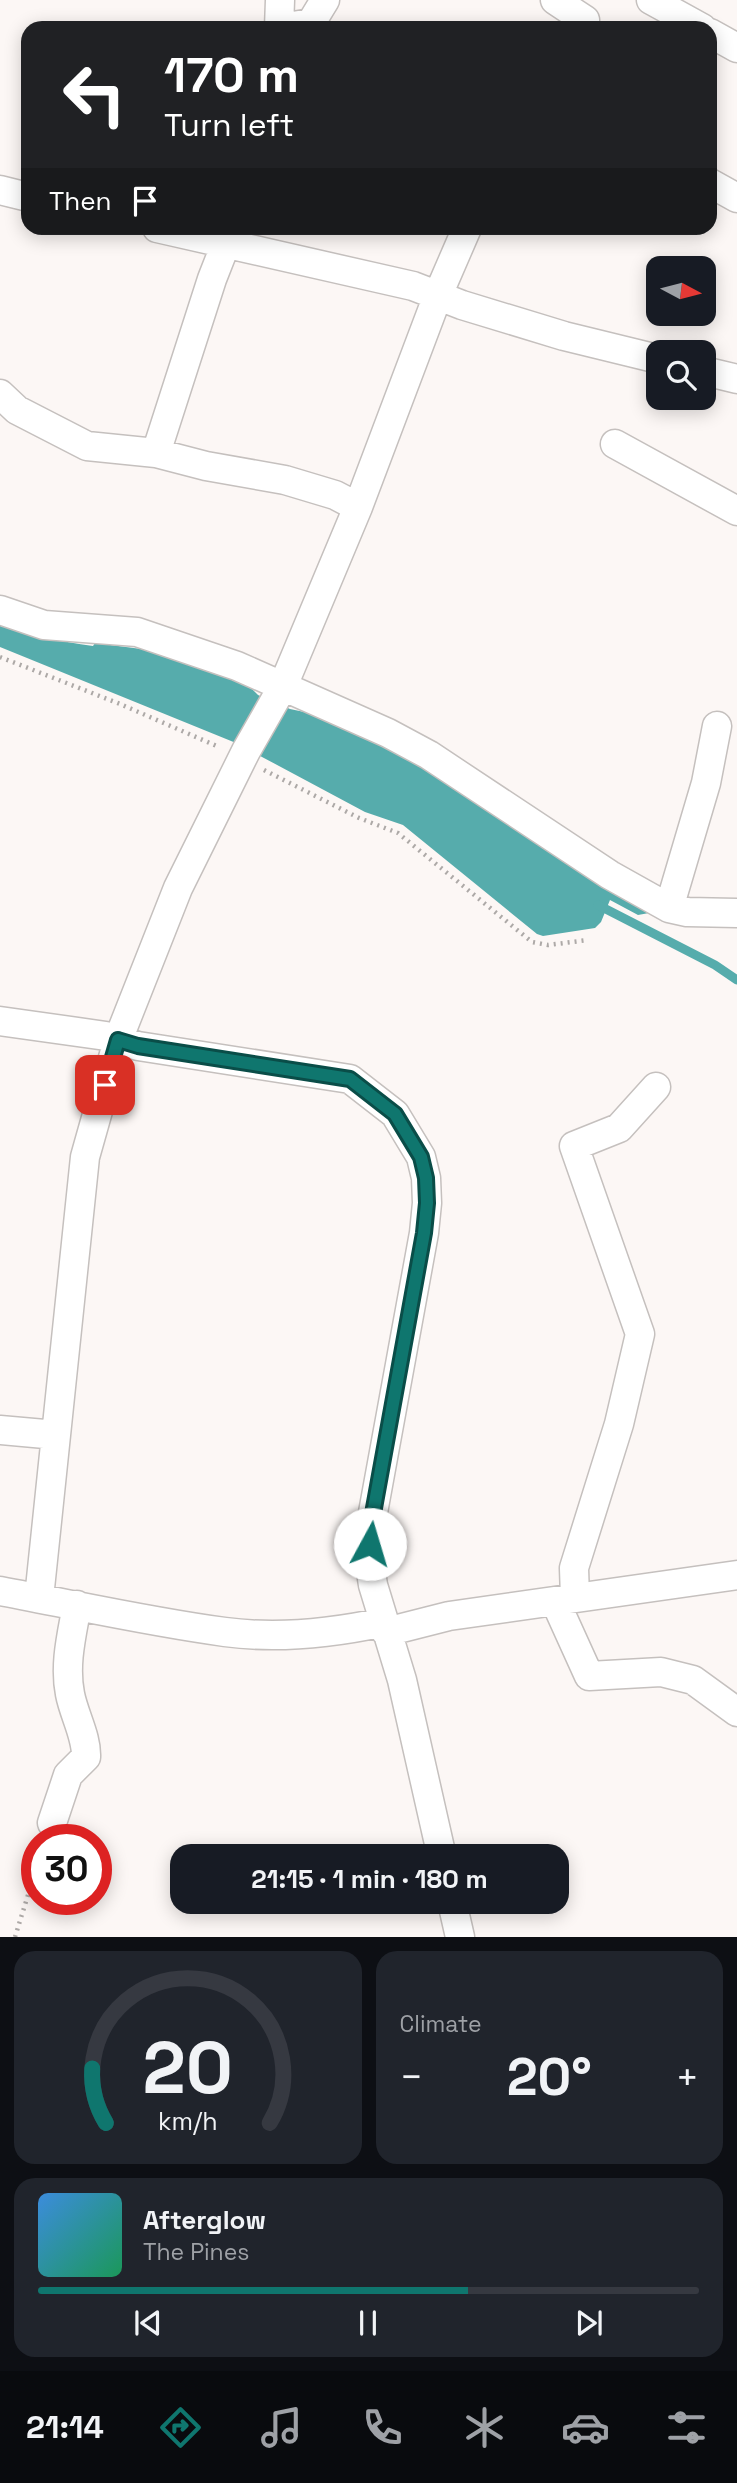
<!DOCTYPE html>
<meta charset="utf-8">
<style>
:root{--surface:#171b24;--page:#20242c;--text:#f1f3f6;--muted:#9ea1a6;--line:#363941;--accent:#0f766e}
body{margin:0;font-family:"Space Grotesk",sans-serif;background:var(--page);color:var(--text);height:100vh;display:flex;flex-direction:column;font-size:26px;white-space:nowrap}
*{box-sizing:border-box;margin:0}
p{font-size:23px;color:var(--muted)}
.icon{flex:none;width:38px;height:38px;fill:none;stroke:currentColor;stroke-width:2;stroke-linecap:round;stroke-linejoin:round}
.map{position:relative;height:1937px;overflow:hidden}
.details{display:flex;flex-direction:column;gap:14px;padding:14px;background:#0d0f14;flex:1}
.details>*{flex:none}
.hud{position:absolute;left:21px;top:21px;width:696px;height:214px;border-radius:21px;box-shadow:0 4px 18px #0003;background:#202124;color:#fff;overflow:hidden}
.needle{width:46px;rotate:97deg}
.fabs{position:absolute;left:646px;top:256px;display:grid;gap:14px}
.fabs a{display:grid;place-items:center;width:70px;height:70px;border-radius:14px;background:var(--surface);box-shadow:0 4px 18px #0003;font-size:35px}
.speed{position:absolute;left:21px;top:1824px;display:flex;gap:14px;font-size:35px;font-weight:700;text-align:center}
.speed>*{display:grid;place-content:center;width:91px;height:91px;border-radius:50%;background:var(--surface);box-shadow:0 4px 18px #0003;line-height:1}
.speed .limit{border:10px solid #d22;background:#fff;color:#111}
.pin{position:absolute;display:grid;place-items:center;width:60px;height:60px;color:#fff;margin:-30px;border-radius:14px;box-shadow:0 4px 10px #0006}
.me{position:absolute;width:77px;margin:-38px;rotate:6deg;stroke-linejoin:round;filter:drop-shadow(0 0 5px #0008)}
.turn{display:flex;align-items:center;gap:24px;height:147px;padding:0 28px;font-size:32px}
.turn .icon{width:91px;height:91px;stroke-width:2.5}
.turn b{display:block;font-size:49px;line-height:60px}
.then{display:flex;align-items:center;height:66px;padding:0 28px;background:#0003;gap:14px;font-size:26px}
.big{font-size:52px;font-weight:800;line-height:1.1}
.details .widget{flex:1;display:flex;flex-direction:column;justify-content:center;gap:10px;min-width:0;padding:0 24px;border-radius:21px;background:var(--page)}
.details .dial{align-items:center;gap:0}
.dial svg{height:182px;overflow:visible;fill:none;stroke:var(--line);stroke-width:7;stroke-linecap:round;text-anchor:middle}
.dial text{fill:var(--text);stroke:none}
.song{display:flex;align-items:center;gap:21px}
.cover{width:84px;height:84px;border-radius:10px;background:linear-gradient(135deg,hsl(210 70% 55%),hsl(150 70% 35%))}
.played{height:7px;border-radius:4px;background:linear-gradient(90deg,var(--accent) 65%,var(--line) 65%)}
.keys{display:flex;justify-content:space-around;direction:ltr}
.heat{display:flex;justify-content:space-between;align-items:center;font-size:38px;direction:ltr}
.details .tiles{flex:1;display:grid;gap:14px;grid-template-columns:1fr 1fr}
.widget:last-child{grid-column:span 2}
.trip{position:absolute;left:170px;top:1844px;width:399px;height:70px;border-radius:21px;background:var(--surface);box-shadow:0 4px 18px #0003;font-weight:800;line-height:70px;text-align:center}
.dock{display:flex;height:112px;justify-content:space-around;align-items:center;background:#090b0e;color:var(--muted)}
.dock .icon{width:49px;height:49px}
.dock .active{color:var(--accent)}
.dock b{font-size:32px;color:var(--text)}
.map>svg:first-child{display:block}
</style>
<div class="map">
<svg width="737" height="1937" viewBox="0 0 737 1937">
<rect width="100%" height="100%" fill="#fcf7f5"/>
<!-- water -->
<path fill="#56acac" d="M0,623c31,11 60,19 93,23l2,-3 54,7 98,34 11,11 32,14 19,4 74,29 266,168v3l-11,2 -28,-15 -9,22 -6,6 -52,8 -6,-2 -134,-109 -38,-13 -129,-69 -236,-96z"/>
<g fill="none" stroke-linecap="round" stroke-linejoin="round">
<!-- stream -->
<path stroke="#56acac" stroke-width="9" d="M598,905l117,60 22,15"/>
<defs>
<path id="street" d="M555,0l30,20
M651,0l51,28
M279,28l1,-28
M281,28l30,-5 14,-23
M710,33l27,15
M710,183l27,15
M0,190l28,7
M157,228l256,58 49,19 102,31 94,23
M704,371l33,8
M0,394l17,16 70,36 69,7 50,13 79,14 50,15 23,12
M615,444l122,67
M156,453l56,-174 20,-51
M0,610l44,15 93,7 100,34 151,67 41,22 181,120 59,33 18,4 50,1
M669,908l37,-125 11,-57
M0,1021l106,15 32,10 212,33 45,35 26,43 5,21 1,25 -3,30 -54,296 -1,30 4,26 29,95 40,177
M0,1430l56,5
M0,1591c75,14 150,31 225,41 52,7 108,1 159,-10
M39,1598l46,-441 33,-117 60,-152 68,-137 37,-65 75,-179 80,-212 29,-67
M575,1598l-1,-30 45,-144 21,-90 -66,-188 45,-18 37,-41
M555,1601l34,75 72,-4 32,8 44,32
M386,1632l63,-16 288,-41
M52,1823l16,-48 18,-18c1,-20 -12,-42 -16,-63 -6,-30 2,-60 7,-89
M452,1902l8,35"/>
</defs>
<!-- street casing -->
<use href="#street" stroke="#c5c0be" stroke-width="31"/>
<!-- path -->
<path stroke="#ada9a7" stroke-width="4.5" stroke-dasharray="2 5" stroke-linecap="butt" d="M0,657l120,47 99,43
M264,770l95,48 39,15 134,109 16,3 40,-5
M15,1937l22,-71"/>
<!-- street -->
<use href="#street" stroke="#fff" stroke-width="28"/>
</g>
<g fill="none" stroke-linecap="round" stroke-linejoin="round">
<defs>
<path id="route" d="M105,1085l13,-45 20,6 212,33 45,35 26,43 5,21 1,25 -3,30 -54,297v14"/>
</defs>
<!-- route casing -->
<use href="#route" stroke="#0a4d48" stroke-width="18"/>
<!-- route -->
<use href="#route" stroke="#0f766e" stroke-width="12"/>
</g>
</svg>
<div class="fabs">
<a><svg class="needle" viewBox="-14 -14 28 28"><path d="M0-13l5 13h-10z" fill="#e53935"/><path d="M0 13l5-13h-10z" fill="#9ea1a6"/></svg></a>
<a><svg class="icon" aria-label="search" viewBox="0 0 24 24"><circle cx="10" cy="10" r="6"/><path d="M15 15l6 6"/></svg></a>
</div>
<div class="speed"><div class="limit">30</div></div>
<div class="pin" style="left:105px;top:1085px;background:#d93025"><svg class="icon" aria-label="arrive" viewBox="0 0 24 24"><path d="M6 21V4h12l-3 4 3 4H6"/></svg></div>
<svg class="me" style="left:370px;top:1544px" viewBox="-20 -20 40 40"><circle r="19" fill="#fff"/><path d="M0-13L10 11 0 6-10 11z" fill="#0f766e"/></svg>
<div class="trip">21:15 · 1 min · 180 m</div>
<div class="hud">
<div class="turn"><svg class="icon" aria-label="left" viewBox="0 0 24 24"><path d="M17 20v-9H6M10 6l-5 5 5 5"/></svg><div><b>170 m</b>Turn left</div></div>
<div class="then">Then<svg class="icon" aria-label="arrive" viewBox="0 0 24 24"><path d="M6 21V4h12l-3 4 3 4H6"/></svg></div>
</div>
</div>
<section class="details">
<div class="tiles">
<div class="widget dial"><svg viewBox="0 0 100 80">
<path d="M14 69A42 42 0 1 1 86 69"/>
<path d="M14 69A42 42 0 0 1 8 45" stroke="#0f766e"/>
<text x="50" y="56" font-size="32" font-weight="700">20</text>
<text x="50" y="72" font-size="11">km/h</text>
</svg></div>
<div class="widget"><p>Climate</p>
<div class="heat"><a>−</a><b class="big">20°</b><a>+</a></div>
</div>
<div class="widget">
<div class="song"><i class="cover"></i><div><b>Afterglow</b><p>The Pines</p></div></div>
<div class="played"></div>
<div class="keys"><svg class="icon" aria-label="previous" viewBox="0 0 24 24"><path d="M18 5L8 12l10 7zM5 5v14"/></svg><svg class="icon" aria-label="pause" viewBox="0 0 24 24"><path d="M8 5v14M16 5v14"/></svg><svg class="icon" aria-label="next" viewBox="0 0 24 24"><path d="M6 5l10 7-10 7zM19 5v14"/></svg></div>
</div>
</div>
</section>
<nav class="dock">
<b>21:14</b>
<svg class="icon active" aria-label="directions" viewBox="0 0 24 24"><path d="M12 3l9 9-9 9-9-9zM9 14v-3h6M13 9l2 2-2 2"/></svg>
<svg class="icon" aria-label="music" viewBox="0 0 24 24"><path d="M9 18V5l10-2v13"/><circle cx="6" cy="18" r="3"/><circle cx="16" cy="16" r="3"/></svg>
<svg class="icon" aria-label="phone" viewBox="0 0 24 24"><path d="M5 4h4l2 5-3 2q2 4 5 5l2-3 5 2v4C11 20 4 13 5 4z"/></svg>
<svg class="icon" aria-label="climate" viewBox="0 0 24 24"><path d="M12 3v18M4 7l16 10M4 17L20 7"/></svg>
<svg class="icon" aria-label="car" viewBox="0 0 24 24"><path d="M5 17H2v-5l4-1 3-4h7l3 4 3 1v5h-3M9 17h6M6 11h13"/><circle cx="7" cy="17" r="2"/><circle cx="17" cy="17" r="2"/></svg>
<svg class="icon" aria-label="filters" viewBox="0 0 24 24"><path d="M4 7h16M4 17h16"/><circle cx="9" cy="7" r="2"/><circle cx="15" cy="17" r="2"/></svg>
</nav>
